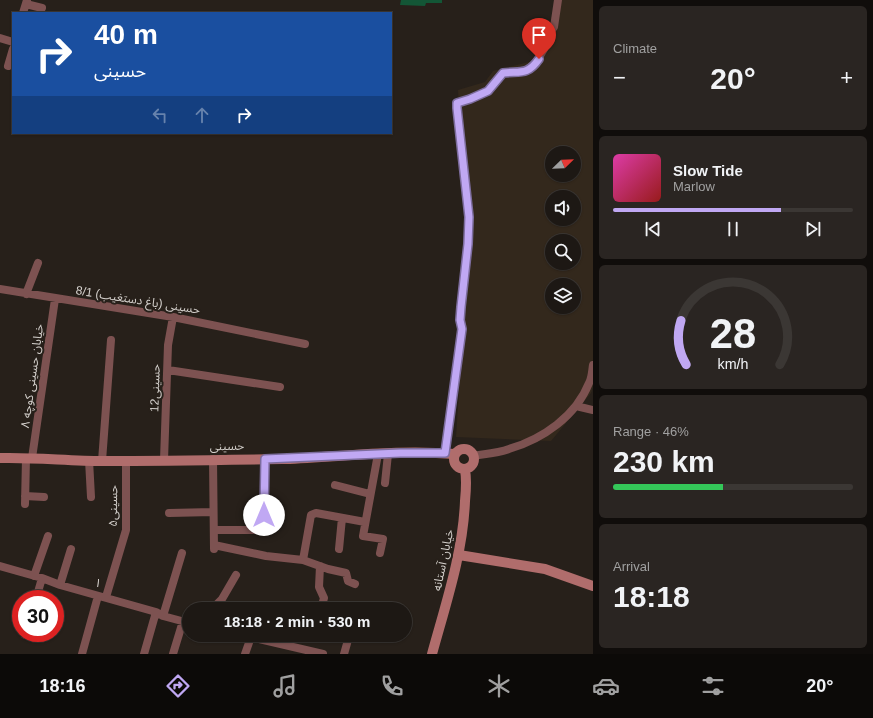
<!DOCTYPE html>
<meta charset="utf-8">
<style>
:root{--surface:#1d1814;--page:#2a2522;--text:#f1f3f6;--muted:#a0a0a0;--line:#3b3734;--accent:#c0a8f3}
body{margin:0;font-family:Helvetica,"Noto Sans Arabic",sans-serif;background:var(--page);color:var(--text);height:100vh;display:flex;flex-direction:column;font-size:15px;white-space:nowrap}
*{box-sizing:border-box;margin:0}
p{font-size:13px;color:var(--muted)}
.icon{flex:none;width:22px;height:22px;fill:none;stroke:currentColor;stroke-width:2;stroke-linecap:round;stroke-linejoin:round}
.map{position:relative;flex:1;overflow:hidden}
.drawer{display:flex;flex-direction:column;gap:6px;padding:6px;background:#100d0b;width:280px}
.drawer>*{flex:none}
.hud{position:absolute;left:12px;top:12px;width:380px;height:122px;border-radius:0px;box-shadow:0 1px 3px #0004,0 0 0 1px var(--line);background:#1a4fa0;color:#fff;overflow:hidden}
.needle{width:26px;rotate:67deg}
.fabs{position:absolute;left:545px;top:146px;display:grid;gap:8px}
.fabs a{display:grid;place-items:center;width:36px;height:36px;border-radius:50%;background:var(--surface);box-shadow:0 1px 3px #0004,0 0 0 1px var(--line);font-size:20px}
.speed{position:absolute;left:12px;top:590px;display:flex;gap:8px;font-size:20px;font-weight:700;text-align:center}
.speed>*{display:grid;place-content:center;width:52px;height:52px;border-radius:50%;background:var(--surface);box-shadow:0 1px 3px #0004,0 0 0 1px var(--line);line-height:1}
.speed .limit{border:6px solid #d22;background:#fff;color:#111}
.pin{position:absolute;display:grid;place-items:center;width:34px;height:34px;color:#fff;margin:-41px -17px;border-radius:50% 50% 50% 0;rotate:-45deg;box-shadow:0 0 4px #0007}
.pin .icon{rotate:45deg}
.me{position:absolute;width:44px;margin:-22px;rotate:0deg;stroke-linejoin:round;filter:drop-shadow(0 0 3px #0008)}
.turn{display:flex;align-items:center;gap:14px;height:84px;padding:0 16px;font-size:18px}
.turn .icon{width:52px;height:52px;stroke-width:2.5}
.turn b{display:block;font-size:28px;line-height:34px}
.lanes{display:flex;align-items:center;height:38px;padding:0 16px;background:#0003;justify-content:center;gap:20px;direction:ltr}
.lanes .off{opacity:.35}
.big{font-size:30px;font-weight:600;line-height:1.1}
.drawer .widget{flex:1;display:flex;flex-direction:column;justify-content:center;gap:6px;min-width:0;padding:0 14px;border-radius:6px;background:var(--page)}
.drawer .dial{align-items:center;gap:0}
.dial svg{height:104px;overflow:visible;fill:none;stroke:var(--line);stroke-width:7;stroke-linecap:round;text-anchor:middle}
.dial text{fill:var(--text);stroke:none}
.song{display:flex;align-items:center;gap:12px}
.cover{width:48px;height:48px;border-radius:6px;background:linear-gradient(135deg,hsl(320 70% 55%),hsl(0 70% 35%))}
.played{height:4px;border-radius:2px;background:linear-gradient(90deg,var(--accent) 70%,var(--line) 70%)}
.keys{display:flex;justify-content:space-around;direction:ltr}
.heat{display:flex;justify-content:space-between;align-items:center;font-size:22px;direction:ltr}
.charge{height:6px;border-radius:3px;background:linear-gradient(90deg,#34c759 46%,var(--line) 0)}
.trip{position:absolute;left:182px;top:602px;width:230px;height:40px;border-radius:20px;background:var(--surface);box-shadow:0 1px 3px #0004,0 0 0 1px var(--line);font-weight:600;line-height:40px;text-align:center}
.dock{display:flex;height:64px;justify-content:space-around;align-items:center;background:#0c0a08;color:var(--muted)}
.dock .icon{width:28px;height:28px}
.dock .active{color:var(--accent)}
.dock b{font-size:18px;color:var(--text)}
main{display:flex;flex:1;min-height:0}
.map>svg:first-child{display:block}
</style>
<main>
<div class="map">
<svg width="593" height="654" viewBox="0 0 593 654">
<rect width="100%" height="100%" fill="#27201a"/>
<!-- built -->
<path fill="#33281c" fill-rule="evenodd" d="M556,0h37v387l-2,6 -40,48 -95,-4 7,-107 3,-122 -8,-118 27,-8 8,-11 40,-10 12,-16zM552,153h22v22h-22zM552,197h22v22h-22zM552,241h22v22h-22zM552,285h22v22h-22z"/>
<!-- green -->
<path fill="#135636" d="M401,0h41v3h-16l-1,3 -25,-1z"/>
<g fill="none" stroke-linecap="round" stroke-linejoin="round">
<!-- street -->
<path stroke="#7d5251" stroke-width="8" d="M26,4l16,4
M23,13l4,-13
M0,38l13,4
M8,66l5,-17
M0,289l173,28 132,27
M26,294l12,-31
M168,370l112,17
M576,406l17,4
M445,453l17,-124 -2,-12 8,-73 1,-27 -12,-109v-5l13,-4 18,-8 15,-18 20,-1 11,-6 10,-17 2,-12 8,-10 4,-27
M378,454l-15,82 20,3 -3,14
M473,456c12,-2 25,-3 36,-7 34,-10 67,-33 80,-66 3,-5 3,-12 4,-18
M32,458l23,-159
M213,459l1,90
M89,460l2,37
M164,460l4,-115 5,-28
M102,461l9,-121
M385,483l3,-29
M335,485l35,9
M25,496l19,1
M25,504l1,-46
M169,513l44,-1
M214,530h50l1,-71
M214,545l52,11 37,4 25,9 18,4 2,8 7,3
M339,549l3,-31
M303,560l8,-45 5,-2 49,9
M0,566l42,12 18,7 96,27 7,4 26,7
M320,566l-1,21 5,11 -3,11
M34,576l14,-40
M60,585l11,-36
M106,597l20,-67v-70
M36,599l6,-21
M212,609l10,-10 14,-24
M163,616l19,-63
M25,635l1,-2
M242,635l81,19
M82,654l16,-58
M144,654l12,-42
M173,654l10,-33
M245,654l6,-17
M344,654l4,-14 -2,-5"/>
<!-- secondary -->
<path stroke="#b06d6c" stroke-width="10" d="M454 459a10 10 0 1 1 20 0a10 10 0 1 1-20 0Z
M0,458c34,-1 69,3 103,3 61,0 121,-1 182,-2 56,-2 113,-10 170,-5
M459,555l86,14 48,17
M432,654c14,-51 31,-101 33,-153 1,-11 2,-21 0,-31"/>
</g>
<g fill="none" stroke-linecap="round" stroke-linejoin="round">
<defs>
<path id="route" d="M264,515l1,-56 135,-6h45l17,-124 -2,-9 1,-13 7,-63 1,-27 -12,-109v-5l13,-4 18,-8 15,-18c17,-2 24,3 36,-14"/>
</defs>
<!-- route casing -->
<use href="#route" stroke="#7d6d9e" stroke-width="10"/>
<!-- route -->
<use href="#route" stroke="#c0a8f3" stroke-width="7"/>
</g>
<g text-anchor="middle" stroke-width="4" stroke-linejoin="round" paint-order="stroke">
<!-- street labels -->
<g font-size="12" fill="#d4d0cc" stroke="#27201a">
<text transform="translate(138 300) rotate(9)" y="4">8/1 حسینی (باغ دستغیب)</text>
<text transform="translate(32 376) rotate(-82)" y="4">خیابان حسینی کوچه ۸</text>
<text transform="translate(155 388) rotate(-88)" y="4">حسینی12</text>
<text transform="translate(227 446) rotate(-1)" y="4">حسینی</text>
<text transform="translate(113 506) rotate(-89)" y="4">حسینی۵</text>
<text transform="translate(443 560) rotate(-78)" y="4">خیابان آستانه</text>
<text transform="translate(98 583) rotate(14)" y="4">۱</text>
</g>
</g>
</svg>
<div class="fabs">
<a><svg class="needle" viewBox="-14 -14 28 28"><path d="M0-13l5 13h-10z" fill="#e53935"/><path d="M0 13l5-13h-10z" fill="#a0a0a0"/></svg></a>
<a><svg class="icon" aria-label="sound" viewBox="0 0 24 24"><path d="M4 9h4l5-4v14l-5-4H4zM17 9q2 3 0 6"/></svg></a>
<a><svg class="icon" aria-label="search" viewBox="0 0 24 24"><circle cx="10" cy="10" r="6"/><path d="M15 15l6 6"/></svg></a>
<a><svg class="icon" aria-label="layers" viewBox="0 0 24 24"><path d="M12 4l9 5-9 5-9-5zM3 14l9 5 9-5"/></svg></a>
</div>
<div class="speed"><div class="limit">30</div></div>
<div class="pin" style="left:539px;top:59px;background:#d93025"><svg class="icon" aria-label="arrive" viewBox="0 0 24 24"><path d="M6 21V4h12l-3 4 3 4H6"/></svg></div>
<svg class="me" style="left:264px;top:515px" viewBox="-20 -20 40 40"><circle r="19" fill="#fff"/><path d="M0-13L10 11 0 6-10 11z" fill="#c0a8f3"/></svg>
<div class="trip">18:18 · 2 min · 530 m</div>
<div class="hud">
<div class="turn"><svg class="icon" aria-label="right" viewBox="0 0 24 24"><path d="M7 20v-9h11M14 6l5 5-5 5"/></svg><div><b>40 m</b>حسینی</div></div>
<div class="lanes"><svg class="icon off" aria-label="left" viewBox="0 0 24 24"><path d="M17 20v-9H6M10 6l-5 5 5 5"/></svg><svg class="icon off" aria-label="ahead" viewBox="0 0 24 24"><path d="M12 20V5M6 11l6-6 6 6"/></svg><svg class="icon" aria-label="right" viewBox="0 0 24 24"><path d="M7 20v-9h11M14 6l5 5-5 5"/></svg></div>
</div>
</div>
<section class="drawer">
<div class="widget"><p>Climate</p>
<div class="heat"><a>−</a><b class="big">20°</b><a>+</a></div>
</div>
<div class="widget">
<div class="song"><i class="cover"></i><div><b>Slow Tide</b><p>Marlow</p></div></div>
<div class="played"></div>
<div class="keys"><svg class="icon" aria-label="previous" viewBox="0 0 24 24"><path d="M18 5L8 12l10 7zM5 5v14"/></svg><svg class="icon" aria-label="pause" viewBox="0 0 24 24"><path d="M8 5v14M16 5v14"/></svg><svg class="icon" aria-label="next" viewBox="0 0 24 24"><path d="M6 5l10 7-10 7zM19 5v14"/></svg></div>
</div>
<div class="widget dial"><svg viewBox="0 0 100 80">
<path d="M14 69A42 42 0 1 1 86 69"/>
<path d="M14 69A42 42 0 0 1 10 35" stroke="#c0a8f3"/>
<text x="50" y="56" font-size="32" font-weight="700">28</text>
<text x="50" y="72" font-size="11">km/h</text>
</svg></div>
<div class="widget"><p>Range · 46%</p><b class="big">230 km</b><div class="charge"></div></div>
<div class="widget"><p>Arrival</p><b class="big">18:18</b></div>
</section>
</main>
<nav class="dock">
<b>18:16</b>
<svg class="icon active" aria-label="directions" viewBox="0 0 24 24"><path d="M12 3l9 9-9 9-9-9zM9 14v-3h6M13 9l2 2-2 2"/></svg>
<svg class="icon" aria-label="music" viewBox="0 0 24 24"><path d="M9 18V5l10-2v13"/><circle cx="6" cy="18" r="3"/><circle cx="16" cy="16" r="3"/></svg>
<svg class="icon" aria-label="phone" viewBox="0 0 24 24"><path d="M5 4h4l2 5-3 2q2 4 5 5l2-3 5 2v4C11 20 4 13 5 4z"/></svg>
<svg class="icon" aria-label="climate" viewBox="0 0 24 24"><path d="M12 3v18M4 7l16 10M4 17L20 7"/></svg>
<svg class="icon" aria-label="car" viewBox="0 0 24 24"><path d="M5 17H2v-5l4-1 3-4h7l3 4 3 1v5h-3M9 17h6M6 11h13"/><circle cx="7" cy="17" r="2"/><circle cx="17" cy="17" r="2"/></svg>
<svg class="icon" aria-label="filters" viewBox="0 0 24 24"><path d="M4 7h16M4 17h16"/><circle cx="9" cy="7" r="2"/><circle cx="15" cy="17" r="2"/></svg>
<b>20°</b>
</nav>
